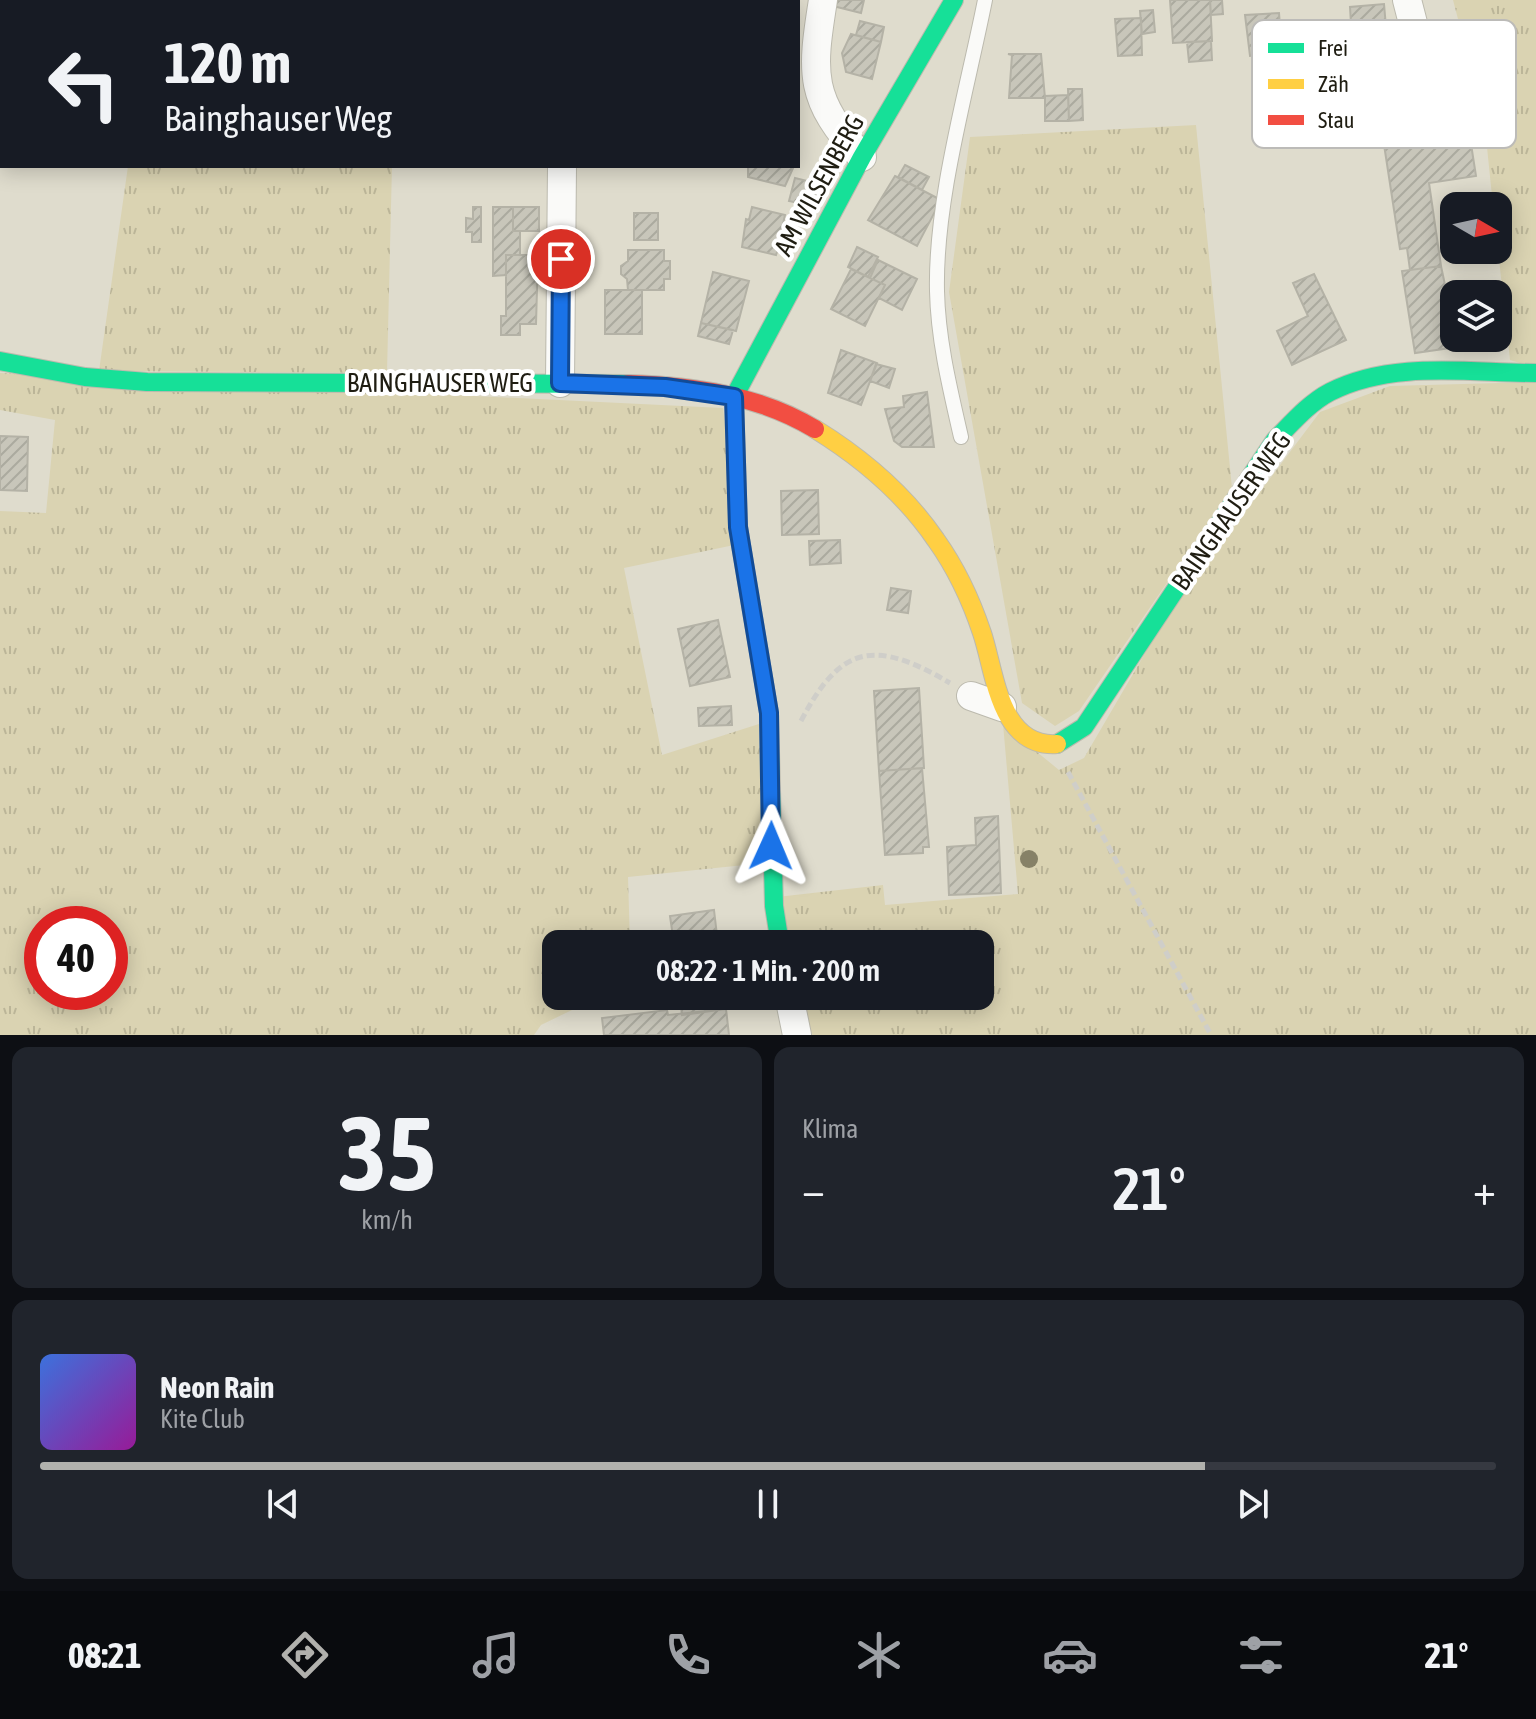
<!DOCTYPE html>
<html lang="de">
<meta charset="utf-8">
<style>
:root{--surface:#171b24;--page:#20242c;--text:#f1f3f6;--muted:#9ea1a6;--line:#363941;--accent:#b1b1ad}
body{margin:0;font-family:"Asap Condensed",sans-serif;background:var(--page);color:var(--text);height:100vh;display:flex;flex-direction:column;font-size:30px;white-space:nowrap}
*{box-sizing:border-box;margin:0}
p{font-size:26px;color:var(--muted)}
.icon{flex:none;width:44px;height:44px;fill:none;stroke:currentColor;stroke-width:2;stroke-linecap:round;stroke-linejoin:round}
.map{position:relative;height:1035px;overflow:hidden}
.drawer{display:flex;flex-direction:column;gap:12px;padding:12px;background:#0d0f14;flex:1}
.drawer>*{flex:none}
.guide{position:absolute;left:0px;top:0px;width:800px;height:168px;box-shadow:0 4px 20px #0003;background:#171b24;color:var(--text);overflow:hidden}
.needle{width:52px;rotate:99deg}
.fabs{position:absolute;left:1440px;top:192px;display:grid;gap:16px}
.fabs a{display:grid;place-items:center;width:72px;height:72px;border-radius:16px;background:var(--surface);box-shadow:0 4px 20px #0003;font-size:40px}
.speed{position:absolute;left:24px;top:906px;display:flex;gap:16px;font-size:40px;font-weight:700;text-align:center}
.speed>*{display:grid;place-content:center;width:104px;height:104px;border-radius:50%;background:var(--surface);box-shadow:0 4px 20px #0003;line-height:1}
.speed .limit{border:12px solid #d22;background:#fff;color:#111}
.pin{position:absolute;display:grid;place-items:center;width:68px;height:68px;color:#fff;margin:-34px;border:4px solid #fff;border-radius:50%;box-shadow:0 2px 8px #0007}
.me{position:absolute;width:88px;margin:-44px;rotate:1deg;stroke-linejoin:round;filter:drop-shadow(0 0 6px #0008)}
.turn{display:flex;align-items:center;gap:28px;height:168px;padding:0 32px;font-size:36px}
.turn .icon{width:104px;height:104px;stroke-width:2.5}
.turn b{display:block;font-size:56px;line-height:68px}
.big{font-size:60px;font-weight:600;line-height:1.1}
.drawer .card{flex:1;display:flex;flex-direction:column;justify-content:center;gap:12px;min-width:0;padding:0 28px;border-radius:16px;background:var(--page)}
.drawer .dial{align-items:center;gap:0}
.dial b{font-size:104px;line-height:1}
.song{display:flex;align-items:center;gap:24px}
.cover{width:96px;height:96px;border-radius:12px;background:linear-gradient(135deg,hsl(220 70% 55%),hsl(300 70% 35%))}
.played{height:8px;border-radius:4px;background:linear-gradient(90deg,var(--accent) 80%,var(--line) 80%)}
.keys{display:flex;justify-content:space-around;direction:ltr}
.heat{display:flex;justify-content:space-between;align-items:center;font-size:44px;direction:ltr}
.drawer .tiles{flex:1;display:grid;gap:12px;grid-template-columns:1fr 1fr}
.card:last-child{grid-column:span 2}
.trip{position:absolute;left:542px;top:930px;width:452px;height:80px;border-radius:16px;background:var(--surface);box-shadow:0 4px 20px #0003;font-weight:600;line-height:80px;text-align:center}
.tab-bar{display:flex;height:128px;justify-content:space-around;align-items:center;background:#090b0e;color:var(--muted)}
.tab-bar .icon{width:56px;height:56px}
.tab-bar .on{color:var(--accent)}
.tab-bar b{font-size:36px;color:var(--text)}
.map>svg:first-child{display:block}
</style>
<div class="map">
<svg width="1536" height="1035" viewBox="0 0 1536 1035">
<defs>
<pattern id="grass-tufts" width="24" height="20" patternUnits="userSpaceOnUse" patternTransform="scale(2)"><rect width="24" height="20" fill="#dad3b2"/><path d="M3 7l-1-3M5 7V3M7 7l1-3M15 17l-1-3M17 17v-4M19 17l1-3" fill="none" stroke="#bbb598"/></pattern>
<pattern id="building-hatch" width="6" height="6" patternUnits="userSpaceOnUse" patternTransform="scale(2)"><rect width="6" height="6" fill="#c8c6ba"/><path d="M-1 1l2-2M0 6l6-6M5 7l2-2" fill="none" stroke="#abaa9f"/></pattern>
</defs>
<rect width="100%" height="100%" fill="#dfdccd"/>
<!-- grass -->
<path fill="url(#grass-tufts)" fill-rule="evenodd" d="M0,0h182l-180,2v99z
M1453,0h83v368l-26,-8 -12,-110v-44h-5l-9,-88z
M1196,125l36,363 -153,223 -24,15 -33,-23 -73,-411 21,-155z
M128,166h264l-5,207 -288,-2z
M0,373l723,35 16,136 -115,24 38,187 100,-32 2,140 -136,14 2,67h-74v52h45l-60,29 -7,10h-534v-524l46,2 9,-93 -55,-10zM42,924h68v68h-68z
M1536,382v653h-724l-10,-39h178v-52h-191l-12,-47 106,-12 2,20 133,-11 -15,-170 56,46 25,-12 84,-144 152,-202 70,-26z"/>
<!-- building -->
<path fill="url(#building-hatch)" stroke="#b4b2a6" stroke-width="2" d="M835,0h29l-3,13 -28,-7z
M1170,0h40l2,41 -39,2z
M1210,0h12l1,14 -12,1z
M1384,4l4,46h-5l2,27h-11l1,14 -23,2 -4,-52h4l-2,-34z
M1153,10l2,22 -13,2 -2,-23z
M1279,13l3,40 -32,3 -5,-41z
M1141,18l1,37 -24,1 -3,-37z
M860,21l24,6 -3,15 -25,-7z
M851,34l30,8 -9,37 -26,-7 -4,-19z
M1211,41l1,19 -23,2 -2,-20z
M1008,54h33l4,44h-36l3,-43z
M1068,89h14l1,31 -14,1z
M1068,95l1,26h-24v-25z
M1399,124l2,11 67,-10 8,51 -47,7 12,83 -31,4 -3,-22 -7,1 -17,-111 6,-1 -2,-11z
M905,165l24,12 -7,13 -24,-13z
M748,166h46l-9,20 -37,-9z
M895,176l46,24 -24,46 -49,-26z
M795,178l24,6 -6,22 -24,-5z
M473,207h8v35h-9v-10h-6v-14l7,1z
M493,207h20v24h7v24h-14v20l-13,1z
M513,207h26v24h-26z
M752,207l33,8 -3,13 3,1 -9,26 -34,-8 4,-28 3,1z
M634,213h24v27h-24z
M857,247l21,10 -10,20 -20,-10z
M628,250h36v11h6v18h-6v11h-36l-1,-11 -6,-5v-8l7,-5z
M506,255h32l-2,69h-16v11h-19v-19h5z
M878,260l39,19 -15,31 -23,-12 6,-13 -15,-7z
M1441,266l17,81 -43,6 -13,-82z
M851,269l34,16 -20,41 -34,-17z
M713,272l36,9 -13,50 -35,-8z
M1314,274l32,66 -54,25 -15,-34 31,-15 -15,-33z
M605,290h37v44h-37z
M701,323l32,7 -4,14 -31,-8z
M841,350l36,13 -16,42 -33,-12z
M876,364l19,5 -6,19 -19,-7z
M927,392l7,55h-32l-8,-6 -9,-32 19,-2 -1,-11z
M0,436l28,1 -1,54 -27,-1z
M818,490l1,44 -37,1 -1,-44z
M840,540l1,23 -31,2 -1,-24z
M891,588l20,3 -3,22 -21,-3z
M718,620l12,57 -40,9 -12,-57z
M919,688l5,80 -45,3 -5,-80z
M731,706l1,19 -33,1 -1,-18z
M922,768l7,79h-6v6l-38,2 -6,-84z
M998,816l3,77 -52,2 -2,-48 29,-2 -1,-27z
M714,910l4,34h-44l-4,-28z
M680,996h44l2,13 -44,6z
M724,996h51l1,7 -50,6z
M726,1009l3,26h-125l-2,-17 65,-8 1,5z"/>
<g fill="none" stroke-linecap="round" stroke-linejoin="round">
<defs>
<path id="lane" d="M961,437c-11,-48 -23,-97 -24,-146 -2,-91 30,-200 48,-291"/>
<path id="street" d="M823,0c-12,75 -14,99 39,157
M1407,0l22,85
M563,2v-2
M560,383l2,-217
M971,696l31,11
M789,996l8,39"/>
<path id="fast" d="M0,361l85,16 62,5 481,2
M1057,744l27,-17 191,-287c17,-17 34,-37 55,-48 62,-32 139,-19 206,-19
M780,944l-6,-38 -5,-193 -31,-186 -4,-130 128,-240 92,-157"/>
<path id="slow" d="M815,429c47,29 89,64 121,111 20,28 35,60 46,93 13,38 17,115 75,111"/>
<path id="jam" d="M628,384c65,2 131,11 187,45"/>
</defs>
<!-- lane casing -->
<use href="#lane" stroke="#bcbaae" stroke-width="16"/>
<!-- street casing -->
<use href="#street" stroke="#bcbaae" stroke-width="30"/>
<!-- fast casing -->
<use href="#fast" stroke="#bcbaae" stroke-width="20"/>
<!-- slow casing -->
<use href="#slow" stroke="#bcbaae" stroke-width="20"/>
<!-- jam casing -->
<use href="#jam" stroke="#bcbaae" stroke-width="20"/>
<!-- path -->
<path stroke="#cfcec9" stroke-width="5" stroke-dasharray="8 4" stroke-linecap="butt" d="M801,721c40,-77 74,-82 149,-38
M1068,772l143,263"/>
<!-- lane -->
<use href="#lane" stroke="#fafaf8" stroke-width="14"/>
<!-- street -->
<use href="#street" stroke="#fafaf8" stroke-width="28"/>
<!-- fast -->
<use href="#fast" stroke="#16e098" stroke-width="18"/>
<!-- slow -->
<use href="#slow" stroke="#ffcf43" stroke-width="18"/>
<!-- jam -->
<use href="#jam" stroke="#f24e42" stroke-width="18"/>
</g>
<!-- trees -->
<circle fill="#868167" cx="1029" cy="859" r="9"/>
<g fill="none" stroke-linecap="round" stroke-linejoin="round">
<defs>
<path id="route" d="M561,259l-1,124 105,4 69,10 4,130 31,186 2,133"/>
</defs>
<!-- route casing -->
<use href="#route" stroke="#114b97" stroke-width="20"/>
<!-- route -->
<use href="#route" stroke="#1a73e8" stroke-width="14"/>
</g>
<g text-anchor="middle" stroke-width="8" stroke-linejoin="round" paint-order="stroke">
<!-- street labels -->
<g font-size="26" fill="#1f1d12" stroke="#fff">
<text transform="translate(819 185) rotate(-61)" y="9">AM WILSENBERG</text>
<text x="440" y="392">BAINGHAUSER WEG</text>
<text transform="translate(1231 511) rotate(-55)" y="9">BAINGHAUSER WEG</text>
</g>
</g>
<!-- legend -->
<rect x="1252" y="20" width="264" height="128" rx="12" fill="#fff" stroke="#bcbbb8" stroke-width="2"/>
<rect x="1268" y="43" width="36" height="10" fill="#16e098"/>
<rect x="1268" y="79" width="36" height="10" fill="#ffcf43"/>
<rect x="1268" y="115" width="36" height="10" fill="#f24e42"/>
<g font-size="22" fill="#1f1d12">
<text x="1318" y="56">Frei</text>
<text x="1318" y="92">Zäh</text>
<text x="1318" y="128">Stau</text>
</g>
</svg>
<div class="fabs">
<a><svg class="needle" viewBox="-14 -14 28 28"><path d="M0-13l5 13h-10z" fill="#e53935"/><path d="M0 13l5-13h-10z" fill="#9ea1a6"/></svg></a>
<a><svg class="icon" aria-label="layers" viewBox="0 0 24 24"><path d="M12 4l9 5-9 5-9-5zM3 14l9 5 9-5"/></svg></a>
</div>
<div class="speed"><div class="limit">40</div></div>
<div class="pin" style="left:561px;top:259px;background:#d93025"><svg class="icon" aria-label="arrive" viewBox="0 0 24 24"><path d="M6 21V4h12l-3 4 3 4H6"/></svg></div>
<svg class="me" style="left:771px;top:846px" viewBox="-20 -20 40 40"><path d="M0-17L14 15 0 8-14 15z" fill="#1a73e8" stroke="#fff" stroke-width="4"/></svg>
<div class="trip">08:22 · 1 Min. · 200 m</div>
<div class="guide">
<div class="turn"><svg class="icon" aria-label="left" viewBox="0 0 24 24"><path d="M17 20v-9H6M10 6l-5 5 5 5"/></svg><div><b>120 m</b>Bainghauser Weg</div></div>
</div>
</div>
<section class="drawer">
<div class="tiles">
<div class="card dial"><b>35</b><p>km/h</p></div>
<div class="card"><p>Klima</p>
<div class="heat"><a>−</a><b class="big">21°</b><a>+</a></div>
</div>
<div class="card">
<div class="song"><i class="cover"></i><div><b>Neon Rain</b><p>Kite Club</p></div></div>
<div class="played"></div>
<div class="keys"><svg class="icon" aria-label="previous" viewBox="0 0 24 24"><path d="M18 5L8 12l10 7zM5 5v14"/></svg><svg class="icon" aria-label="pause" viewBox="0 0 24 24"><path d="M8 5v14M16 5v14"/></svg><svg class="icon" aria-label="next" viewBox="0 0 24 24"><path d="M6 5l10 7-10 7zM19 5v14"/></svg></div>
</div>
</div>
</section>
<nav class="tab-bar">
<b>08:21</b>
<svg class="icon on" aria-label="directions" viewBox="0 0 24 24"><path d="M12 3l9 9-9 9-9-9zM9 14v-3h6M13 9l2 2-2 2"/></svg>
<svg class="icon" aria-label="music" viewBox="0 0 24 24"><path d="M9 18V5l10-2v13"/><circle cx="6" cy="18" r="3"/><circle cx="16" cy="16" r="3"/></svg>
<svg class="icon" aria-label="phone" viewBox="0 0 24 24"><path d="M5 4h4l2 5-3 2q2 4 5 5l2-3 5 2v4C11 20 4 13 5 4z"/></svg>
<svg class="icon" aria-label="climate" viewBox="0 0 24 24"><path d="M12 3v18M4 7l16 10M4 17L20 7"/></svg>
<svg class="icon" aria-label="car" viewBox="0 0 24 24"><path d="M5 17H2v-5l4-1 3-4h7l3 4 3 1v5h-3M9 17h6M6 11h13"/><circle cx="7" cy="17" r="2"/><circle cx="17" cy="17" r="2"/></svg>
<svg class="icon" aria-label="filters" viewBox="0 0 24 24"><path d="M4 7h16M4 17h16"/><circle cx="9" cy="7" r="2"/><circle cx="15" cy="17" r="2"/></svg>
<b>21°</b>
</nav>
